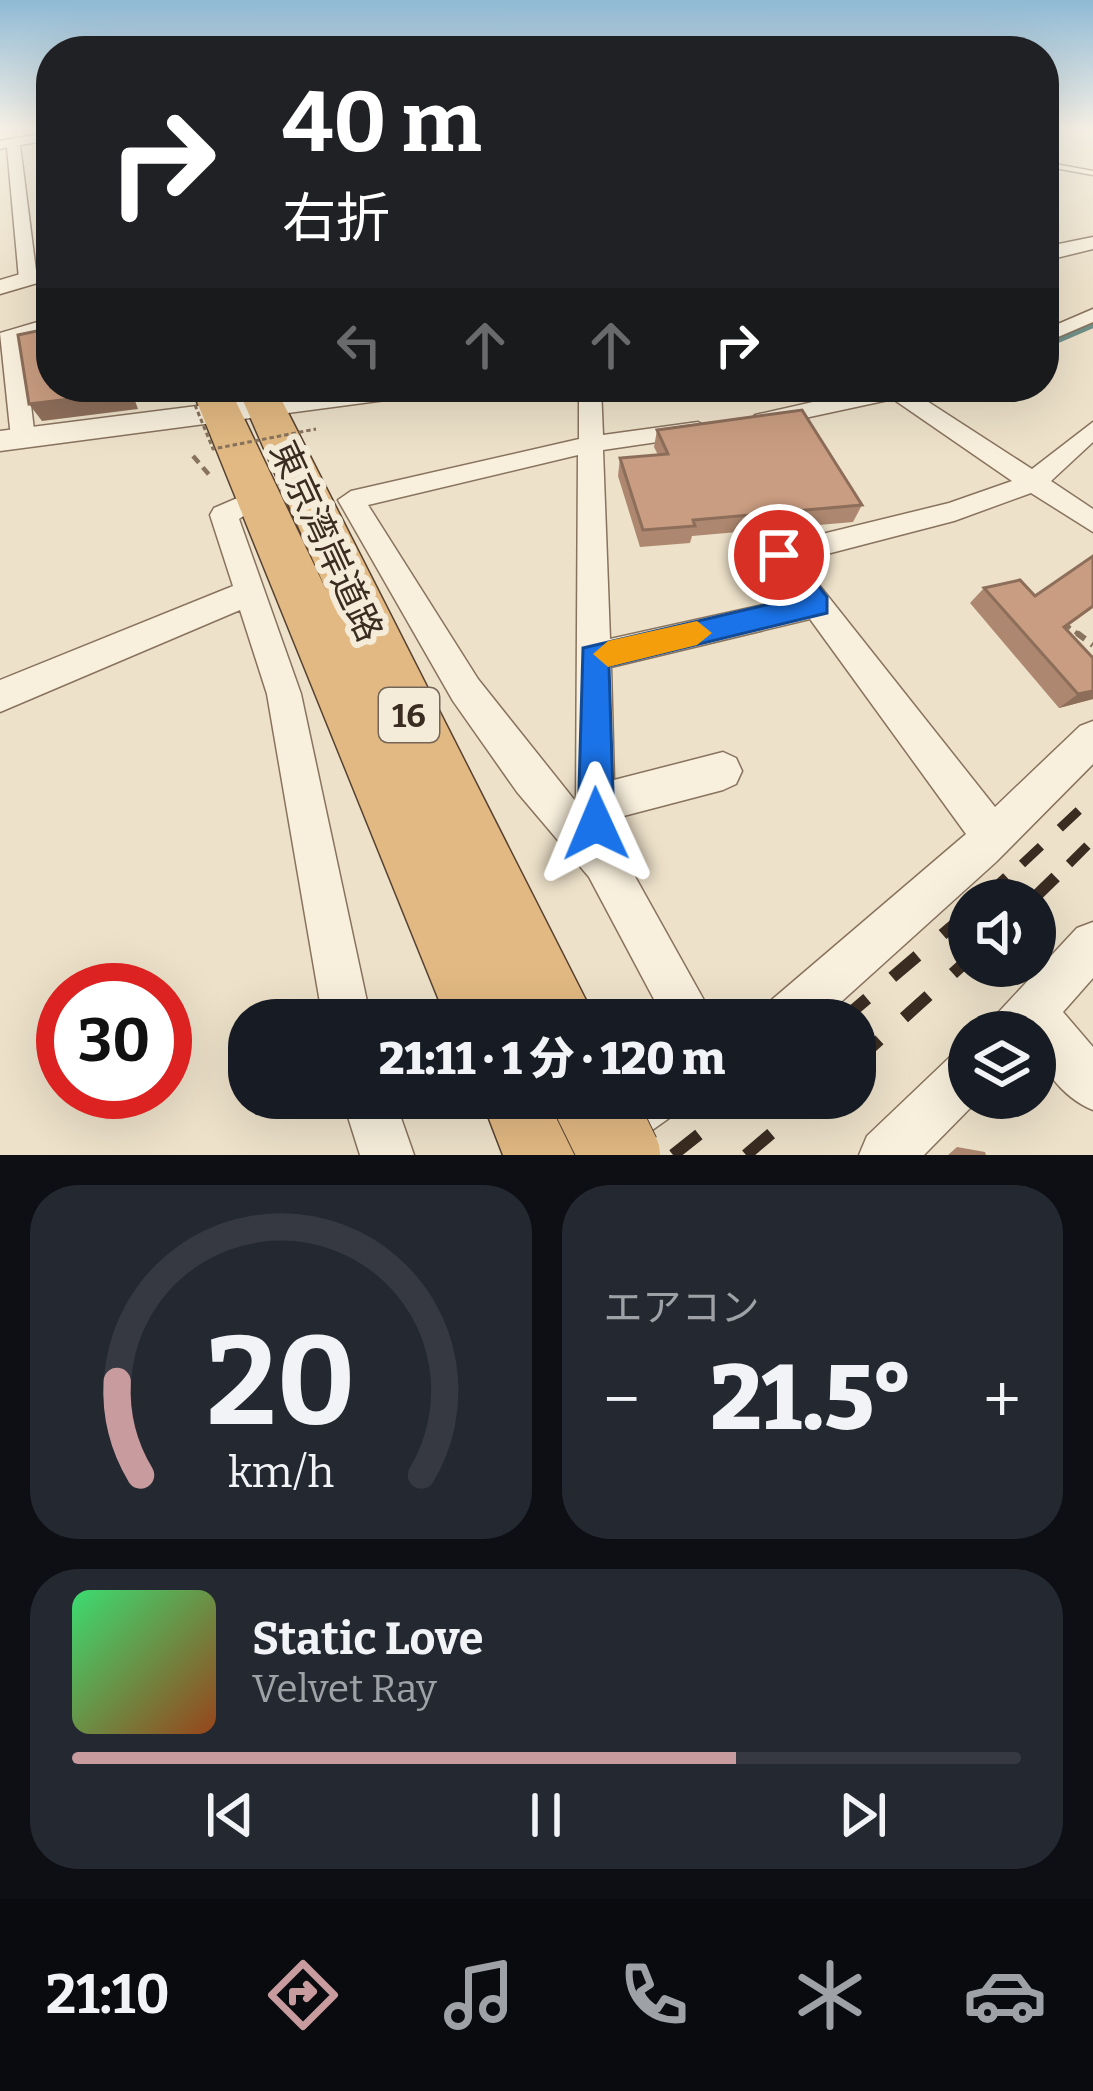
<!DOCTYPE html>
<html lang="ja">
<meta charset="utf-8">
<style>
:root{--surface:#171b24;--page:#242831;--text:#f1f3f6;--muted:#9ea1a6;--line:#363941;--accent:#c89c9f}
body{margin:0;font-family:Bitter,"Noto Sans JP",serif;background:var(--page);color:var(--text);height:100vh;display:flex;flex-direction:column;font-size:45px;white-space:nowrap}
*{box-sizing:border-box;margin:0}
p{font-size:39px;color:var(--muted)}
.icon{flex:none;width:66px;height:66px;fill:none;stroke:currentColor;stroke-width:2;stroke-linecap:round;stroke-linejoin:round}
.map{position:relative;height:1155px;overflow:hidden}
.drawer{display:flex;flex-direction:column;gap:30px;padding:30px;background:#0d0f14;flex:1}
.drawer>*{flex:none}
.guide{position:absolute;left:36px;top:36px;width:1023px;height:366px;border-radius:48px;box-shadow:0 12px 48px #0002;background:#202124;color:#fff;overflow:hidden}
.fabs{position:absolute;left:948px;top:879px;display:grid;gap:24px}
.fabs a{display:grid;place-items:center;width:108px;height:108px;border-radius:50%;background:var(--surface);box-shadow:0 12px 48px #0002;font-size:60px}
.speed{position:absolute;left:36px;top:963px;display:flex;gap:24px;font-size:60px;font-weight:700;text-align:center}
.speed>*{display:grid;place-content:center;width:156px;height:156px;border-radius:50%;background:var(--surface);box-shadow:0 12px 48px #0002;line-height:1}
.speed .limit{border:18px solid #d22;background:#fff;color:#111}
.pin{position:absolute;display:grid;place-items:center;width:102px;height:102px;color:#fff;margin:-51px;border:6px solid #fff;border-radius:50%;box-shadow:0 3px 12px #0007}
.me{position:absolute;width:132px;margin:-66px;rotate:359deg;stroke-linejoin:round;filter:drop-shadow(0 0 9px #0008)}
.turn{display:flex;align-items:center;gap:42px;height:252px;padding:0 48px;font-size:54px}
.turn .icon{width:156px;height:156px;stroke-width:2.5}
.turn b{display:block;font-size:84px;line-height:102px}
.lanes{display:flex;align-items:center;height:114px;padding:0 48px;background:#0003;justify-content:center;gap:60px;direction:ltr}
.lanes .off{opacity:.35}
.big{font-size:90px;font-weight:800;line-height:1.1}
.drawer .card{flex:1;display:flex;flex-direction:column;justify-content:center;gap:18px;min-width:0;padding:0 42px;border-radius:48px;background:var(--page)}
.drawer .dial{align-items:center;gap:0}
.dial svg{height:312px;overflow:visible;fill:none;stroke:var(--line);stroke-width:7;stroke-linecap:round;text-anchor:middle}
.dial text{fill:var(--text);stroke:none}
.song{display:flex;align-items:center;gap:36px}
.cover{width:144px;height:144px;border-radius:18px;background:linear-gradient(135deg,hsl(140 70% 55%),hsl(20 70% 35%))}
.played{height:12px;border-radius:6px;background:linear-gradient(90deg,var(--accent) 70%,var(--line) 70%)}
.keys{display:flex;justify-content:space-around;direction:ltr}
.heat{display:flex;justify-content:space-between;align-items:center;font-size:66px;direction:ltr}
.drawer .tiles{flex:1;display:grid;gap:30px;grid-template-columns:1fr 1fr}
.card:last-child{grid-column:span 2}
.trip{position:absolute;left:228px;top:999px;width:648px;height:120px;border-radius:48px;background:var(--surface);box-shadow:0 12px 48px #0002;font-weight:800;line-height:120px;text-align:center}
.menu{display:flex;height:192px;justify-content:space-around;align-items:center;background:#090b0e;color:var(--muted)}
.menu .icon{width:84px;height:84px}
.menu .selected{color:var(--accent)}
.menu b{font-size:54px;color:var(--text)}
.map>svg:first-child{display:block}
</style>
<div class="map">
<svg width="1093" height="1155" viewBox="0 0 1093 1155">
<rect width="100%" height="100%" fill="#ede1c9"/>
<g fill="none" stroke-linecap="round" stroke-linejoin="round">
<!-- stream-far1 -->
<path stroke="#709087" stroke-width="3" d="M0,141l26,-4"/>
<!-- stream -->
<path stroke="#709087" stroke-width="6" d="M1044,346l49,-21"/>
<defs>
<path id="service" d="M1044,162l49,9v4l-49,-9z"/>
<path id="minor" d="M1044,128h10l-6,4z
M51,132v8l-31,5 17,134 -9,5 -9,-5 -12,-132 -7,2v-8z
M1093,309v13l-49,21v-13z
M51,318v12l-28,9 12,99 -12,8 -12,-8 -11,-105z
M579,387h22l2,48 95,-13 12,7 -12,7 -95,14 7,189 184,-41 -30,-43 5,-8 180,-44 63,-22 -119,-82 -130,28 -12,-7 4,-5 124,-28h51l-14,7 116,75 61,-47v20l-42,39 42,28v23l-62,-39 -77,28 -154,40 195,246 85,-81 13,-5v43l-97,98 -175,158h-60l7,-17 198,-169 -156,-215 -199,48 3,113 109,-28 13,6 6,13 -6,13 -13,6 -107,28 7,37 92,165h-50l-76,-143 -72,-85 -64,-91 -115,-201 13,-9 228,-52zM578,455l-2,347 -98,-123 -110,-174z
M256,490l13,9 -30,20 62,175 70,326h-48l-56,-326 -27,-84 -240,102v-32l233,-94 -23,-71 4,-7z
M1093,922v56l-30,34 30,35v63c-30,-12 -58,-46 -58,-78h-46l7,-17 81,-87z
M969,1049v49h11l-56,57h-65l8,-19 84,-80z
M342,1098h52l20,57h-54z
M609,1098h71l-8,18 -55,39h-73l8,-19z"/>
<path id="tertiary" d="M1093,237v12l-49,12v-14z
M51,265v14l-51,15v-14z
M347,387h83l-14,9 -416,55v-20z"/>
<path id="trunk" d="M191,387h38l98,205 -90,-205h38l321,633h-149z
M481,1098h88l24,57h-90z"/>
</defs>
<!-- service casing -->
<use href="#service" stroke="#88735e" stroke-width="3"/>
<!-- minor casing -->
<use href="#minor" stroke="#88735e" stroke-width="3"/>
<!-- tertiary casing -->
<use href="#tertiary" stroke="#88735e" stroke-width="3"/>
<!-- trunk casing -->
<use href="#trunk" stroke="#574232" stroke-width="3"/>
<!-- path-far1 -->
<path stroke="#88735e" stroke-width="4.5" stroke-dasharray="9 6" stroke-linecap="butt" d="M193,456l19,22
M1063,623l18,13"/>
<!-- path -->
<path stroke="#88735e" stroke-width="6" stroke-dasharray="10 8" stroke-linecap="butt" d="M1077,633l16,12"/>
<!-- service -->
<use href="#service" fill="#f8efdc" fill-rule="evenodd"/>
<!-- minor -->
<use href="#minor" fill="#f8efdc" fill-rule="evenodd"/>
<!-- tertiary -->
<use href="#tertiary" fill="#f8efdc" fill-rule="evenodd"/>
<!-- trunk -->
<use href="#trunk" fill="#e2b982" fill-rule="evenodd"/>
<!-- rail-far1 -->
<path stroke="#3a2c21" stroke-width="9" stroke-dasharray="26 26" stroke-linecap="butt" d="M1022,864l71,-67
M1069,864l24,-24"/>
<!-- rail -->
<path stroke="#3a2c21" stroke-width="12" stroke-dasharray="33 33" stroke-linecap="butt" d="M983,900l42,-39
M1032,900l40,-39
M842,1020l127,-108
M855,1062l114,-103
M673,1155l72,-57
M746,1155l67,-57"/>
<defs>
<path id="trunk-bridge" d="M592,1098l28,57"/>
</defs>
<!-- trunk-bridge casing -->
<use href="#trunk-bridge" stroke="#574232" stroke-width="82" stroke-linecap="butt"/>
<!-- path-bridge -->
<path stroke="#88735e" stroke-width="3" stroke-dasharray="4.5 3" stroke-linecap="butt" d="M195,405l18,44 103,-20"/>
<!-- trunk-bridge -->
<use href="#trunk-bridge" stroke="#e2b982" stroke-width="80"/>
</g>
<!-- wall -->
<path fill="#ad876f" d="M657,430l205,75 -9,17 -161,14 -2,7 -50,4 -22,-71 2,-18 38,-3 -4,-8z
M984,588l109,20 -28,20 28,71 -34,9 -89,-105z
M957,1147l28,5 1,3h-38z"/>
<!-- shaded-wall -->
<path fill="#8d6e5a" d="M125,387h5l8,22 -96,12 -13,-17z
M1093,691v8l-34,9 19,-14z"/>
<!-- building -->
<path fill="#c99d81" stroke="#8d6e5a" stroke-width="3" d="M51,328v59h74l2,5 -98,12 -11,-69z
M802,410l60,95 -169,15 2,6 -52,4 -23,-72 48,-4 -11,-24z
M1093,556v50l-29,21 29,31v33l-15,3 -94,-106 36,-8 15,16z"/>
<!-- sky -->
<linearGradient id="sky" x2="0" y2="1"><stop stop-color="#8fb9d5"/><stop offset="0.44" stop-color="#f7f2e7"/><stop offset="1" stop-color="#f7f2e7" stop-opacity="0"/></linearGradient>
<rect width="1093" height="290" fill="url(#sky)"/>
<!-- route -->
<path fill="#1a73e8" stroke="#114b97" stroke-width="3" d="M779,545l10,3 38,49v16l-218,53 5,158 -5,13 -13,5 -13,-5 -5,-13 5,-176 213,-50 -30,-43z"/>
<!-- slow -->
<path fill="#f59e0b" d="M697,621l15,12 -15,12 -89,22 -15,-13 15,-13z"/>
<g text-anchor="middle" stroke-width="12" stroke-linejoin="round" paint-order="stroke">
<!-- shield labels -->
<rect fill="#f4ebd8" stroke="#726558" stroke-width="3" x="379" y="688" width="60" height="54" rx="9"/>
<g font-size="33" font-weight="bold" fill="#3a2c21">
<text x="409" y="727">16</text>
</g>
<!-- street labels -->
<g font-size="36" fill="#3a2c21" stroke="#f4ebd8">
<text transform="translate(327 541) rotate(65)" y="13">東京湾岸道路</text>
</g>
</g>
</svg>
<div class="fabs">
<a><svg class="icon" aria-label="sound" viewBox="0 0 24 24"><path d="M4 9h4l5-4v14l-5-4H4zM17 9q2 3 0 6"/></svg></a>
<a><svg class="icon" aria-label="layers" viewBox="0 0 24 24"><path d="M12 4l9 5-9 5-9-5zM3 14l9 5 9-5"/></svg></a>
</div>
<div class="speed"><div class="limit">30</div></div>
<div class="pin" style="left:779px;top:555px;background:#d93025"><svg class="icon" aria-label="arrive" viewBox="0 0 24 24"><path d="M6 21V4h12l-3 4 3 4H6"/></svg></div>
<svg class="me" style="left:596px;top:824px" viewBox="-20 -20 40 40"><path d="M0-17L14 15 0 8-14 15z" fill="#1a73e8" stroke="#fff" stroke-width="4"/></svg>
<div class="trip">21:11 · 1 分 · 120 m</div>
<div class="guide">
<div class="turn"><svg class="icon" aria-label="right" viewBox="0 0 24 24"><path d="M7 20v-9h11M14 6l5 5-5 5"/></svg><div><b>40 m</b>右折</div></div>
<div class="lanes"><svg class="icon off" aria-label="left" viewBox="0 0 24 24"><path d="M17 20v-9H6M10 6l-5 5 5 5"/></svg><svg class="icon off" aria-label="ahead" viewBox="0 0 24 24"><path d="M12 20V5M6 11l6-6 6 6"/></svg><svg class="icon off" aria-label="ahead" viewBox="0 0 24 24"><path d="M12 20V5M6 11l6-6 6 6"/></svg><svg class="icon" aria-label="right" viewBox="0 0 24 24"><path d="M7 20v-9h11M14 6l5 5-5 5"/></svg></div>
</div>
</div>
<section class="drawer">
<div class="tiles">
<div class="card dial"><svg viewBox="0 0 100 80">
<path d="M14 69A42 42 0 1 1 86 69"/>
<path d="M14 69A42 42 0 0 1 8 45" stroke="#c89c9f"/>
<text x="50" y="56" font-size="32" font-weight="700">20</text>
<text x="50" y="72" font-size="11">km/h</text>
</svg></div>
<div class="card"><p>エアコン</p>
<div class="heat"><a>−</a><b class="big">21.5°</b><a>+</a></div>
</div>
<div class="card">
<div class="song"><i class="cover"></i><div><b>Static Love</b><p>Velvet Ray</p></div></div>
<div class="played"></div>
<div class="keys"><svg class="icon" aria-label="previous" viewBox="0 0 24 24"><path d="M18 5L8 12l10 7zM5 5v14"/></svg><svg class="icon" aria-label="pause" viewBox="0 0 24 24"><path d="M8 5v14M16 5v14"/></svg><svg class="icon" aria-label="next" viewBox="0 0 24 24"><path d="M6 5l10 7-10 7zM19 5v14"/></svg></div>
</div>
</div>
</section>
<nav class="menu">
<b>21:10</b>
<svg class="icon selected" aria-label="directions" viewBox="0 0 24 24"><path d="M12 3l9 9-9 9-9-9zM9 14v-3h6M13 9l2 2-2 2"/></svg>
<svg class="icon" aria-label="music" viewBox="0 0 24 24"><path d="M9 18V5l10-2v13"/><circle cx="6" cy="18" r="3"/><circle cx="16" cy="16" r="3"/></svg>
<svg class="icon" aria-label="phone" viewBox="0 0 24 24"><path d="M5 4h4l2 5-3 2q2 4 5 5l2-3 5 2v4C11 20 4 13 5 4z"/></svg>
<svg class="icon" aria-label="climate" viewBox="0 0 24 24"><path d="M12 3v18M4 7l16 10M4 17L20 7"/></svg>
<svg class="icon" aria-label="car" viewBox="0 0 24 24"><path d="M5 17H2v-5l4-1 3-4h7l3 4 3 1v5h-3M9 17h6M6 11h13"/><circle cx="7" cy="17" r="2"/><circle cx="17" cy="17" r="2"/></svg>
</nav>
